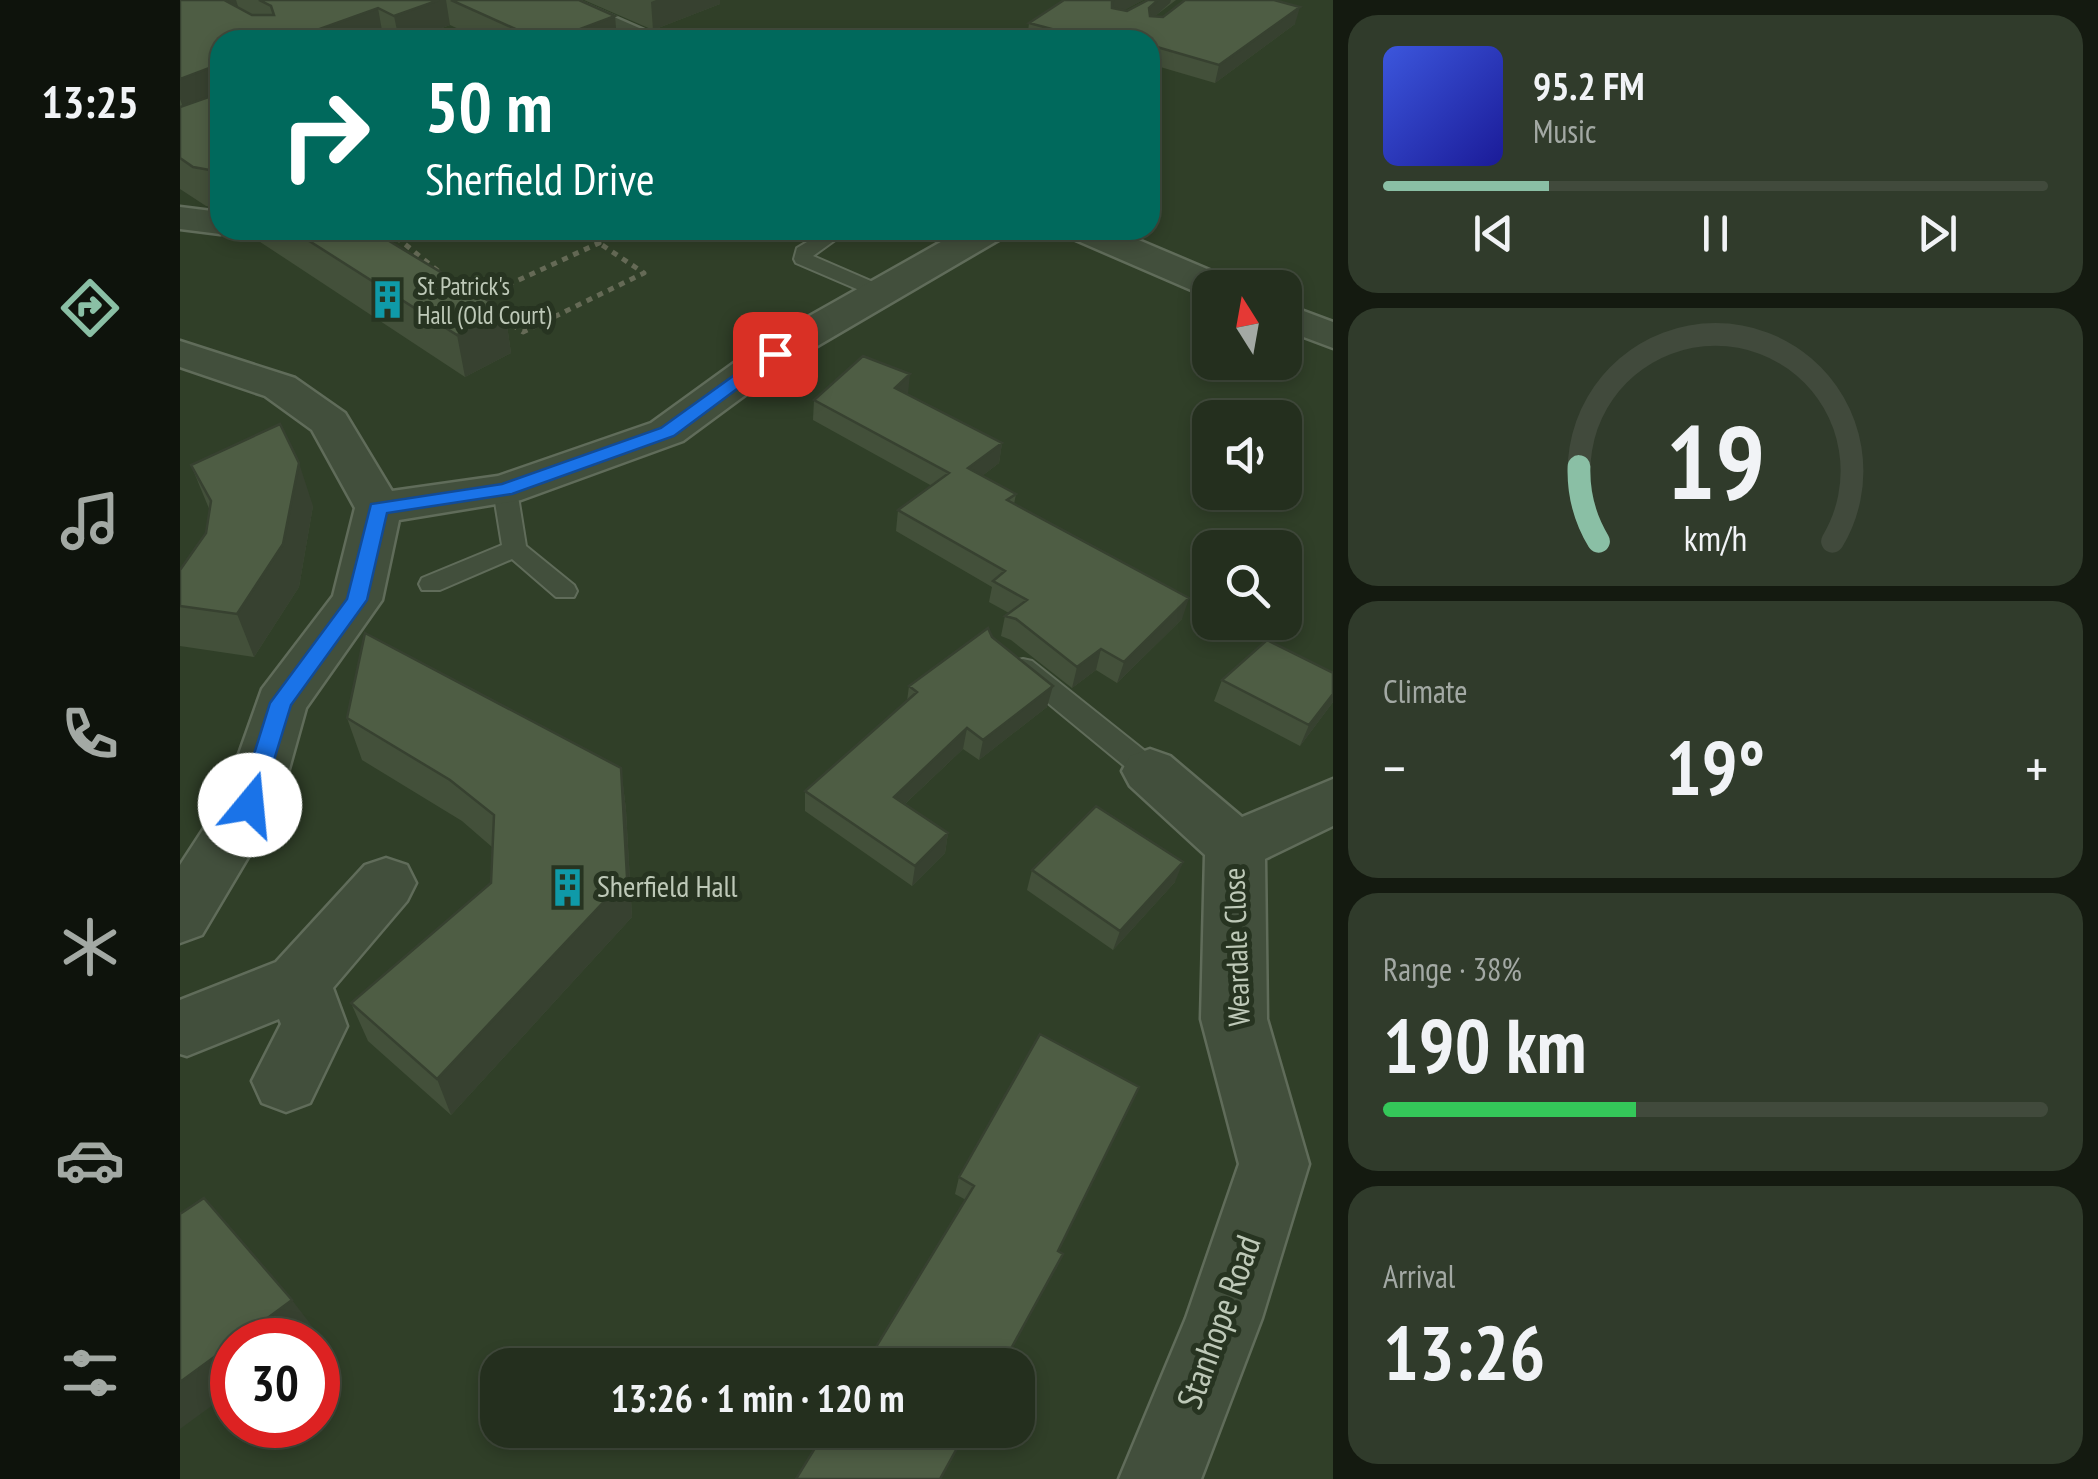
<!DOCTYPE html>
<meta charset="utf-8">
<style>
:root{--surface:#242f1e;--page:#303b2b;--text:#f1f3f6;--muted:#a3a9a4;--line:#414a3c;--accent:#8abfa5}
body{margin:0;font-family:"PT Sans Narrow",sans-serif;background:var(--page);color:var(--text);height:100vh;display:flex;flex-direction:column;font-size:38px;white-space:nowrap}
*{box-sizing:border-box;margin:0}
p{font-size:32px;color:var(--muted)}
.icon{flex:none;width:55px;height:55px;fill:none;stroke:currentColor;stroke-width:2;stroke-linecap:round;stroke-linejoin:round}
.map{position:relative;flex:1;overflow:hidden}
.panel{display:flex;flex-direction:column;gap:15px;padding:15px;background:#141a10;width:765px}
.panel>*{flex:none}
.hud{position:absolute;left:30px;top:30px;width:950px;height:210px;border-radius:30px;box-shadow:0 5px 15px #0003,0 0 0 2px var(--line);background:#00695c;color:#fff;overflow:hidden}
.needle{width:65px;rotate:349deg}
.tools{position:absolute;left:1012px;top:270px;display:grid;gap:20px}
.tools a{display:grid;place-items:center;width:110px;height:110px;border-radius:20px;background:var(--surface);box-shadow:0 5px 15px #0003,0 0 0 2px var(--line);font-size:50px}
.speed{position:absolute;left:30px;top:1318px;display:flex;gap:20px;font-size:50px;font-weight:700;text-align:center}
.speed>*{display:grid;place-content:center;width:130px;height:130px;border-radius:50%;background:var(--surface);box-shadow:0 5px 15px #0003,0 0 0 2px var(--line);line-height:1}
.speed .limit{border:15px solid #d22;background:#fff;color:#111}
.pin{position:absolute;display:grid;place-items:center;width:85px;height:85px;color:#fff;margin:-42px;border-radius:20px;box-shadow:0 5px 15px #0006}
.me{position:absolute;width:110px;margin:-55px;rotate:17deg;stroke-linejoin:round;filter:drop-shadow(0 0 8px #0008)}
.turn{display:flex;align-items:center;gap:35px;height:210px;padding:0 50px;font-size:45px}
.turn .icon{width:130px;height:130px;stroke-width:2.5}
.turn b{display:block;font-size:70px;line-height:85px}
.big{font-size:75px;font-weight:700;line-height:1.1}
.panel .tile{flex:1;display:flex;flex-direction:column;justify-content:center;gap:15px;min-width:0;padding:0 35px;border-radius:30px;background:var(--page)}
.panel .dial{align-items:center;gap:0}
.dial svg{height:260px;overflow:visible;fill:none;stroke:var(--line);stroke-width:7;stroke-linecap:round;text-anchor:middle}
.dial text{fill:var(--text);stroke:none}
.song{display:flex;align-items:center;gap:30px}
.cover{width:120px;height:120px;border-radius:15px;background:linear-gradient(135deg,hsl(230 70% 55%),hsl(240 70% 35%))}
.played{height:10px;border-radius:5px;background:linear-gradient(90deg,var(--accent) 25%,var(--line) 25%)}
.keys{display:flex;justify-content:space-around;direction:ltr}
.heat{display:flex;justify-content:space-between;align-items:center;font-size:55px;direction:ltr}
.charge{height:15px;border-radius:8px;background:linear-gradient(90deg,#34c759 38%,var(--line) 0)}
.trip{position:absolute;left:300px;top:1348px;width:555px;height:100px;border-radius:30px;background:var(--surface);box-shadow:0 5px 15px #0003,0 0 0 2px var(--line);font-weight:700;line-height:100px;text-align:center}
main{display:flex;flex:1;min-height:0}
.tabs{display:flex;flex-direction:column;width:180px;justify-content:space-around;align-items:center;background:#0e130c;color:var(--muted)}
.tabs .icon{width:70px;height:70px}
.tabs .selected{color:var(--accent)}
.tabs b{font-size:45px;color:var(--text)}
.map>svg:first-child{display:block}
</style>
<main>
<nav class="tabs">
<b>13:25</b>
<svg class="icon selected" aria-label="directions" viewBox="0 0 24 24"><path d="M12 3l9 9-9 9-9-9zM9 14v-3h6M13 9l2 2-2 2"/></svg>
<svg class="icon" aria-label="music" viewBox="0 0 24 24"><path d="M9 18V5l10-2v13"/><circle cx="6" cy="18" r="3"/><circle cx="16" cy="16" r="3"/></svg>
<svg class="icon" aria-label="phone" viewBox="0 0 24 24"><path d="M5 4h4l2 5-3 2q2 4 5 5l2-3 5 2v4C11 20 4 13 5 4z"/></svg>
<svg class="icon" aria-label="climate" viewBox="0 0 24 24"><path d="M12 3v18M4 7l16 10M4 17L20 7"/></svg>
<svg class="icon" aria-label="car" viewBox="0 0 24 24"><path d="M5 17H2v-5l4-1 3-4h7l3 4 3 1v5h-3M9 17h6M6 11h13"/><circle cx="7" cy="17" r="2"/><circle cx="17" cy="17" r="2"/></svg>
<svg class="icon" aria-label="filters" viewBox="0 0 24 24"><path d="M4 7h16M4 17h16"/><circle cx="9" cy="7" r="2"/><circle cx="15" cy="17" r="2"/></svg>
</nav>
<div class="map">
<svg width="1153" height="1479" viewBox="0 0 1153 1479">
<rect width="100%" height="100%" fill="#303f28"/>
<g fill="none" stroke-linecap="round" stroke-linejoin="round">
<defs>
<path id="service" d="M647,230h22l-36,26 74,32v8h-14l-77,-33 -2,-4 3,-11z
M325,483l12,7 9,56 48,39 3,6 -3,6h-18l-44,-38 -72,31h-18l-3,-6 3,-6 80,-33 -9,-55z
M843,659l9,2 128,102 4,8 -4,8 -10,3 -10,-3 -126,-104 -4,-7 4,-7z"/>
<path id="minor" d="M357,0h38l78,34 4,6h-40l-76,-34z
M0,207l40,5v18h13l-13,4 -40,-5z
M782,230h45l-5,8 -212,124 -107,79 -162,59 -122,20 -17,80 -76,108 -27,97 -77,130 -22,8v-78l43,-66 39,-110 71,-93 22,-88 -43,-78 -47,-34 -85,-29v-26l115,37 50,35 47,78 106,-15 153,-53 109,-79z
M886,230h49l118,50 5,8h-28v9l-5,-1 -134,-58z
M1105,304l48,18v26l-48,-18z
M970,749l20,7 72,61 91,-38v47l-68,33 2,160 42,145 -47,154 -61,161h-82l67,-161 53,-154 -38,-145 4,-164 -75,-69 -8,-15 8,-15z
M206,858l21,7 9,18 -9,18 -74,87 14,38 -37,77 -24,9 -24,-9 -10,-22 29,-57 -2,-5 -92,37 -7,-2v-54l96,-38 89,-97z"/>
</defs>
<!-- service casing -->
<use href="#service" stroke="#606c5a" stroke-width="4"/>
<!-- minor casing -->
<use href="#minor" stroke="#606c5a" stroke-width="5"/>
<!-- path-far1 -->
<path stroke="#656a56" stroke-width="4" stroke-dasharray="5 5" stroke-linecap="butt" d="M394,230l18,9
M219,239l-3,-2 5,-7"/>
<!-- path -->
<path stroke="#656a56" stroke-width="5" stroke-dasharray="6 6" stroke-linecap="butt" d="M216,237l47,38
M295,300l124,-57 -12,-6
M322,318l21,14 121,-59 -45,-30"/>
<!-- service -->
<use href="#service" fill="#424f3c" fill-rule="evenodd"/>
<!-- minor -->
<use href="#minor" fill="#424f3c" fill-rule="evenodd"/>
</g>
<!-- wall -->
<path fill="#43503a" d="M0,0h399l36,16 2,24h-135l-32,-15 -40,15h-19l-8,-4 -163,4v169l-14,-3 -26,-17z
M404,0h136v4l-67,26z
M884,0h79l-19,10 3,1 21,-11h28l-21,16 140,8 -80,59 -65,-19v-24h-123l2,-17z
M62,230h139l-6,3 130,78 6,42 -46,24z
M634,400l188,43 -3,20 -17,13 34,18 -2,10 168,115 -65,64 -21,-13 -24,18 -61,-48 -10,-4 4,-20 4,-3 -20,-11 3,-15 -96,-56 2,-21 34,-24 -119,-66z
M11,465l122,41 -14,81 -45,70 -74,-11v-76l26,-37 4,-22z
M812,637l55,70 -68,53 -16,-11 -58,55 43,29 -3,20 -33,33 -107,-75v-20l102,-90 2,-15z
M1153,673v29l-33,44 -86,-45 8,-21z
M167,718l274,50 5,42 6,107 -181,198 -83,-74 -17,-38 140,-120 1,-36 -30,-26 -100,-61z
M852,870l143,12 -62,68 -86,-60z
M860,1034l18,217 5,3 -7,15 -90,-69 -11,-6 4,-17z"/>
<!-- shaded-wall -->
<path fill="#374130" d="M42,0h14l5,16z
M259,0h7l4,25 -40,15h-11l-5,-24z
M476,0h64v4l-67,26 -2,-28z
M934,0h29l-35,19 4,-18z
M978,0h13l-1,3 -25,22 4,-17z
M1120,7l-5,17 -80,59 4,-18z
M198,8l5,28 -9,4h-85z
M435,16l2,24h-66z
M40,64v33l-36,13 -4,-11v-20z
M325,311l6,42 -46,24 -8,-42z
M730,374l-2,20 -13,-6z
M822,443l-3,20 -34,26 3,-21z
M119,463l14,43 -14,81 -45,70 -17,-43z
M1009,598l-7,21 -65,64 7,-21z
M921,649l-5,21 -24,18 5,-21z
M873,686l-6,21 -68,53 4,-20z
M1153,694v8l-33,44 9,-21z
M787,728l-4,21 -72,68 3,-20z
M441,768l5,42 6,107 -181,198 -14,-36z
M768,833l-3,20 -33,33 3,-20z
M1003,862l-8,20 -62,68 7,-19z
M112,1300l23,30 -14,10h-63z
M52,1344v47l-52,38v-47z"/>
<!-- building -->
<path fill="#4e5d44" stroke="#374130" stroke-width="2.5" d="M0,0h44l28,15h22l-3,-9 -12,-6h180l-45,16 -16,-8 -89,32h-69v24l-40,15z
M271,0h128l36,16 -64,24h-11z
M884,0h50l-2,1v7l15,3 21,-11h10l-9,8 1,8 13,1 22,-17h89l26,7 -81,58 -69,-20v-5h-17l-25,-7 -10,7h-5l-64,-17z
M40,93v91l-9,-6 -1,-8 -17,-3 -13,-9v-51z
M112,230h79l134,81 -48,24z
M683,356l47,18 -15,14 107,55 -34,25 48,26 -9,6 182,98 -65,64 -23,-13 -24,18 -61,-48 -11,-3 22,-16 -34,-19 12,-10 -107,-61 51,-37 -135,-73z
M100,424l19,39 -16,81 -46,70 -57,-8v-36l26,-37 5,-32 -20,-36z
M808,628l4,9 61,49 -70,54 -16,-12 -73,69 54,36 -33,33 -110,-75 112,-99 -8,-6z
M185,633l256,135 6,109 -190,202 -86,-76 140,-120 3,-68 -44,-35 -103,-62z
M1087,640l66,33v21l-24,31 -87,-45z
M916,806l87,56 -63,69 -88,-61z
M860,1034l99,53 -81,164 5,3 -61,111h-137l109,-179 -15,-9z
M24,1198l88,102 -54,40h-6v4l-52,38v-168z
M646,1430h141l-27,49h-144z"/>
<!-- route -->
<path fill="#1a73e8" stroke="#114b97" stroke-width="2.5" d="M589,350l15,4 -110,82 -162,58 -125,19 -20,87 -76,105 -33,107h-17l-3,-7 32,-102 77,-104 24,-95 131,-20 159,-56z"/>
<!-- icons -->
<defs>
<symbol id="building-bare" viewBox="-9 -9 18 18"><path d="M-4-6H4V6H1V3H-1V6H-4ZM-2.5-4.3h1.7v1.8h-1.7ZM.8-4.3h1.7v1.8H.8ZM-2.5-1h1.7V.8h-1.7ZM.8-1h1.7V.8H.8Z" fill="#0f9aa8" stroke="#273421" stroke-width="2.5" paint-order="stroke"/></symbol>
</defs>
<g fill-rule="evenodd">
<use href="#building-bare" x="180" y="272" width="55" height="55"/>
<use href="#building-bare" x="360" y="860" width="55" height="55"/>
</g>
<g text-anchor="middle" stroke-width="10" stroke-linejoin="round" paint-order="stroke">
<!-- far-poi labels -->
<g font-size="25" fill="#bec9b8" stroke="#273421" text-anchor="start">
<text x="237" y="295">St Patrick's<tspan x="237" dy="29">Hall (Old Court)</tspan></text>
</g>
<!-- poi labels -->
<g font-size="30" fill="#bec9b8" stroke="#273421" text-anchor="start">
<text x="417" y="897">Sherfield Hall</text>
</g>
<!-- street labels -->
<g font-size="30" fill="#bec9b8" stroke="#273421">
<text transform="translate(1057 947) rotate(-92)" y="10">Weardale Close</text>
</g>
<!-- near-street labels -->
<g font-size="35" fill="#bec9b8" stroke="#273421">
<text transform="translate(1039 1322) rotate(-70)" y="12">Stanhope Road</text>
</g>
</g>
</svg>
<div class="tools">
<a><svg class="needle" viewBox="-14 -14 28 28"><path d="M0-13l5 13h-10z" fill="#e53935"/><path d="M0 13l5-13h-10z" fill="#a3a9a4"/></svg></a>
<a><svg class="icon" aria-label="sound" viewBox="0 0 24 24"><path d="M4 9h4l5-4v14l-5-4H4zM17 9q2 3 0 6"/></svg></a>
<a><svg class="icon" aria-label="search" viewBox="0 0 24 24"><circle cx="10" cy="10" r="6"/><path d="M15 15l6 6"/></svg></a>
</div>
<div class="speed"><div class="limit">30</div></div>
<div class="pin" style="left:595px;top:354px;background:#d93025"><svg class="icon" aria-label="arrive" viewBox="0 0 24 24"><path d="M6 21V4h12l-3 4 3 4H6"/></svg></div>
<svg class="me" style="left:70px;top:805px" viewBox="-20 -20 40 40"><circle r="19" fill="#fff"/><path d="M0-13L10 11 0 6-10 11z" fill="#1a73e8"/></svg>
<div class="trip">13:26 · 1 min · 120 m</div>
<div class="hud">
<div class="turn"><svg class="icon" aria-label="right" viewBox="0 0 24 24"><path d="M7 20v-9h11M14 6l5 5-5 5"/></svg><div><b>50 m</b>Sherfield Drive</div></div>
</div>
</div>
<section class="panel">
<div class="tile">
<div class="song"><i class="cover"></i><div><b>95.2 FM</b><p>Music</p></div></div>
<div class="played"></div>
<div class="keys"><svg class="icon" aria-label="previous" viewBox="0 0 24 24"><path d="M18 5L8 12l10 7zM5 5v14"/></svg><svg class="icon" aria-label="pause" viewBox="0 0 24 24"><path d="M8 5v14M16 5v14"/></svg><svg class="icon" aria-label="next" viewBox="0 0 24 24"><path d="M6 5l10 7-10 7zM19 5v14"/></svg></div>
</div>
<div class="tile dial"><svg viewBox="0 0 100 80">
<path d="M14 69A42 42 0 1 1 86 69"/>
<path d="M14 69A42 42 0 0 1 8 46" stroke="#8abfa5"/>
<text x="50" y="56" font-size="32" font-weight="700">19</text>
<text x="50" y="72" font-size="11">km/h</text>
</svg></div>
<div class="tile"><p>Climate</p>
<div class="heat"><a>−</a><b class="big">19°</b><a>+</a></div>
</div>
<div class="tile"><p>Range · 38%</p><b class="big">190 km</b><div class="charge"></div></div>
<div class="tile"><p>Arrival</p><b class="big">13:26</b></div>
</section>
</main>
